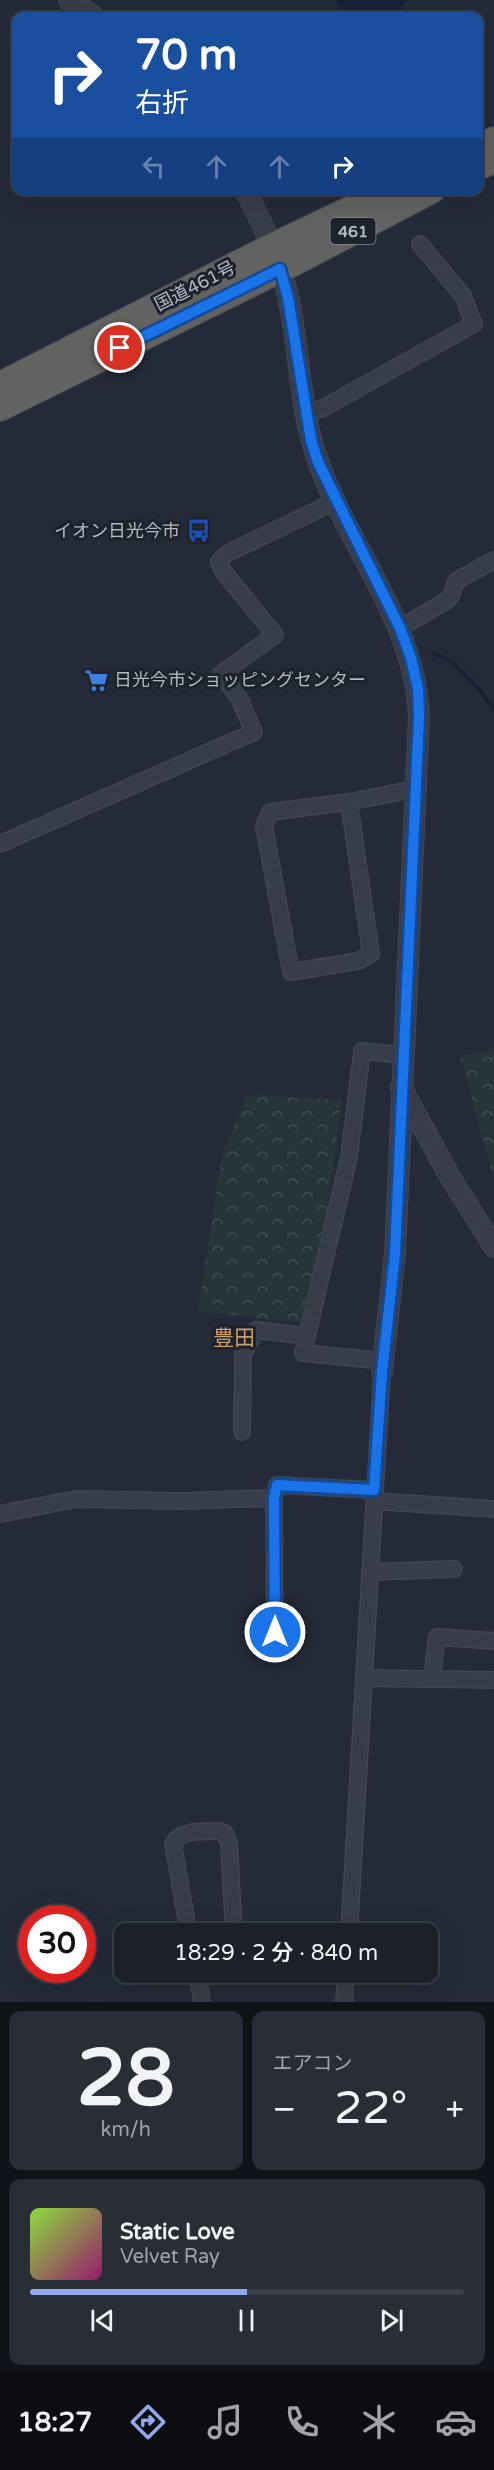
<!DOCTYPE html>
<html lang="ja">
<meta charset="utf-8">
<style>
:root{--surface:#1b202a;--page:#282d36;--text:#f1f3f6;--muted:#a0a3a8;--line:#393e47;--accent:#90a9ec}
body{margin:0;font-family:"Varela Round","Noto Sans JP",sans-serif;background:var(--page);color:var(--text);height:100vh;display:flex;flex-direction:column;font-size:22px;white-space:nowrap}
*{box-sizing:border-box;margin:0}
p{font-size:20px;color:var(--muted)}
.icon{flex:none;width:33px;height:33px;fill:none;stroke:currentColor;stroke-width:2;stroke-linecap:round;stroke-linejoin:round}
.map{position:relative;height:2002px;overflow:hidden}
.drawer{display:flex;flex-direction:column;gap:9px;padding:9px;background:#0f1217;flex:1}
.drawer>*{flex:none}
.top-card{position:absolute;left:12px;top:12px;width:471px;height:183px;border-radius:12px;box-shadow:0 6px 24px #0002,0 0 0 2px var(--line);background:#1a4fa0;color:#fff;overflow:hidden}
.speed{position:absolute;left:18px;top:1905px;display:flex;gap:12px;font-size:30px;font-weight:700;text-align:center}
.speed>*{display:grid;place-content:center;width:78px;height:78px;border-radius:50%;background:var(--surface);box-shadow:0 6px 24px #0002,0 0 0 2px var(--line);line-height:1}
.speed .limit{border:9px solid #d22;background:#fff;color:#111}
.pin{position:absolute;display:grid;place-items:center;width:51px;height:51px;color:#fff;margin:-26px;border:3px solid #fff;border-radius:50%;box-shadow:0 2px 6px #0007}
.me{position:absolute;width:66px;margin:-33px;rotate:0deg;stroke-linejoin:round;filter:drop-shadow(0 0 4px #0008)}
.turn{display:flex;align-items:center;gap:21px;height:126px;padding:0 24px;font-size:27px}
.turn .icon{width:78px;height:78px;stroke-width:2.5}
.turn b{display:block;font-size:42px;line-height:51px}
.lanes{display:flex;align-items:center;height:57px;padding:0 24px;background:#0003;justify-content:center;gap:30px;direction:ltr}
.lanes .off{opacity:.35}
.big{font-size:45px;font-weight:600;line-height:1.1}
.drawer .widget{flex:1;display:flex;flex-direction:column;justify-content:center;gap:9px;min-width:0;padding:0 21px;border-radius:12px;background:var(--page)}
.drawer .dial{align-items:center;gap:0}
.dial b{font-size:78px;line-height:1}
.song{display:flex;align-items:center;gap:18px}
.cover{width:72px;height:72px;border-radius:9px;background:linear-gradient(135deg,hsl(90 70% 55%),hsl(320 70% 35%))}
.played{height:6px;border-radius:3px;background:linear-gradient(90deg,var(--accent) 50%,var(--line) 50%)}
.keys{display:flex;justify-content:space-around;direction:ltr}
.heat{display:flex;justify-content:space-between;align-items:center;font-size:33px;direction:ltr}
.drawer .tiles{flex:1;display:grid;gap:9px;grid-template-columns:1fr 1fr}
.widget:last-child{grid-column:span 2}
.trip{position:absolute;left:114px;top:1923px;width:324px;height:60px;border-radius:12px;background:var(--surface);box-shadow:0 6px 24px #0002,0 0 0 2px var(--line);font-weight:600;line-height:60px;text-align:center}
.menu{display:flex;height:96px;justify-content:space-around;align-items:center;background:#0b0d11;color:var(--muted)}
.menu .icon{width:42px;height:42px}
.menu .selected{color:var(--accent)}
.menu b{font-size:27px;color:var(--text)}
.map>svg:first-child{display:block}
</style>
<div class="map">
<svg width="494" height="2002" viewBox="0 0 494 2002">
<defs>
<pattern id="forest-crowns" width="20" height="18" patternUnits="userSpaceOnUse" patternTransform="scale(1.5)"><rect width="20" height="18" fill="#263539"/><path d="M2 6a3 3 0 1 1 6 0M12 15a3 3 0 1 1 6 0" fill="none" stroke="#435054"/></pattern>
</defs>
<rect width="100%" height="100%" fill="#242a38"/>
<!-- forest -->
<path fill="url(#forest-crowns)" d="M494,1050v130l-34,-124z
M247,1095l95,5 -30,224 -114,-13 24,-156z"/>
<!-- water -->
<path fill="#192135" d="M337,0h71l-5,6 3,10h-66z"/>
<g fill="none" stroke-linecap="round" stroke-linejoin="round">
<!-- stream -->
<path stroke="#192135" stroke-width="4" d="M433,654l18,7 27,27 16,21"/>
<defs>
<path id="minor" d="M306,413l17,-5 151,-84 -11,-28 -43,-52
M400,628l46,-27 5,-5 5,-15 38,-21
M349,802l22,152 -13,7 -67,11 -27,-146 6,-14 79,-10 66,-13
M0,844l254,-112 -15,-34 -18,-24 54,-39 -52,-64 -4,-9 7,-8 110,-53
M383,1361l-80,-8 46,-196 13,-106 40,4
M242,1432l1,-78 13,-24 51,6
M274,1498l1,156
M374,1501l120,8
M0,1514l76,-15 105,2 93,-3 3,-13 97,5
M370,1572l84,-3
M364,1678l130,2
M432,1679l5,-42 57,4
M189,1934l-16,-90c8,-16 32,-12 47,-13l5,2 4,10 5,91
M349,1934l33,-562
M197,1972l5,30
M344,2002l2,-30"/>
<path id="tertiary" d="M69,0l24,16
M245,190c17,33 35,69 43,106 12,54 11,112 30,165 31,88 97,159 101,256l-24,537 -13,118
M401,1087l49,90 44,70"/>
<path id="trunk" d="M478,148l16,-8
M478,167l16,-7
M0,385l271,-138 120,-57
M0,408l301,-149 131,-69"/>
</defs>
<!-- minor casing -->
<use href="#minor" stroke="#414652" stroke-width="18"/>
<!-- tertiary casing -->
<use href="#tertiary" stroke="#414652" stroke-width="22"/>
<!-- trunk casing -->
<use href="#trunk" stroke="#404550" stroke-width="28"/>
<!-- minor -->
<use href="#minor" stroke="#383d49" stroke-width="15"/>
<!-- tertiary -->
<use href="#tertiary" stroke="#383d49" stroke-width="20"/>
<!-- trunk -->
<use href="#trunk" stroke="#626260" stroke-width="26"/>
</g>
<g fill="none" stroke-linecap="round" stroke-linejoin="round">
<defs>
<path id="route" d="M120,348l160,-79 8,29 23,142 7,22 82,166 11,30 7,31 1,28 -24,537 -13,118 -8,118 -97,-5 -3,13 1,134"/>
</defs>
<!-- route casing -->
<use href="#route" stroke="#114b97" stroke-width="15"/>
<!-- route -->
<use href="#route" stroke="#1a73e8" stroke-width="10"/>
</g>
<!-- icons -->
<defs>
<symbol id="bus-bare" viewBox="-9 -9 18 18"><path d="M-5-6H5V4H4V6H2V4H-2V6H-4V4H-5ZM-3.5-4V0h7V-4ZM-3.5 1.2v1.5H-2V1.2ZM2 1.2v1.5H3.5V1.2Z" fill="#1a4fb4" stroke="#1d222d" stroke-width="2.5" paint-order="stroke"/></symbol>
<symbol id="supermarket-bare" viewBox="-9 -9 18 18"><path d="M-6-5.5h2.5l.6 2H6L4.5 2H-2.5L-4.4-4H-6ZM-1.5 3.2a1.3 1.3 0 1 0 .1 0ZM3 3.2a1.3 1.3 0 1 0 .1 0Z" fill="#3f7fe0" stroke="#1d222d" stroke-width="2.5" paint-order="stroke"/></symbol>
</defs>
<g fill-rule="evenodd">
<use href="#bus-bare" x="182" y="514" width="33" height="33"/>
<use href="#supermarket-bare" x="80" y="664" width="33" height="33"/>
</g>
<g text-anchor="middle" stroke-width="6" stroke-linejoin="round" paint-order="stroke">
<!-- shield labels -->
<rect fill="#1d222d" stroke="#868b97" stroke-width="1.5" x="330.5" y="218" width="45" height="26" rx="4.5"/>
<g font-size="16" font-weight="bold" fill="#b3b8c5">
<text x="353" y="237">461</text>
</g>
<!-- street labels -->
<g font-size="18" fill="#b3b8c5" stroke="#1d222d">
<text transform="translate(195 286) rotate(-27)" y="6">国道461号</text>
</g>
<!-- poi labels -->
<g font-size="18" fill="#b3b8c5" stroke="#1d222d" text-anchor="end">
<text x="180" y="537">イオン日光今市</text>
<text x="114" y="686" text-anchor="start">日光今市ショッピングセンター</text>
</g>
<!-- quarter labels -->
<g font-size="21" fill="#c89e6a" stroke="#1d222d">
<text x="234" y="1345">豊田</text>
</g>
</g>
</svg>
<div class="speed"><div class="limit">30</div></div>
<div class="pin" style="left:120px;top:348px;background:#d93025"><svg class="icon" aria-label="arrive" viewBox="0 0 24 24"><path d="M6 21V4h12l-3 4 3 4H6"/></svg></div>
<svg class="me" style="left:275px;top:1632px" viewBox="-20 -20 40 40"><circle r="17" fill="#1a73e8" stroke="#fff" stroke-width="3"/><path d="M0-11L8 9 0 5-8 9z" fill="#fff"/></svg>
<div class="trip">18:29 · 2 分 · 840 m</div>
<div class="top-card">
<div class="turn"><svg class="icon" aria-label="right" viewBox="0 0 24 24"><path d="M7 20v-9h11M14 6l5 5-5 5"/></svg><div><b>70 m</b>右折</div></div>
<div class="lanes"><svg class="icon off" aria-label="left" viewBox="0 0 24 24"><path d="M17 20v-9H6M10 6l-5 5 5 5"/></svg><svg class="icon off" aria-label="ahead" viewBox="0 0 24 24"><path d="M12 20V5M6 11l6-6 6 6"/></svg><svg class="icon off" aria-label="ahead" viewBox="0 0 24 24"><path d="M12 20V5M6 11l6-6 6 6"/></svg><svg class="icon" aria-label="right" viewBox="0 0 24 24"><path d="M7 20v-9h11M14 6l5 5-5 5"/></svg></div>
</div>
</div>
<section class="drawer">
<div class="tiles">
<div class="widget dial"><b>28</b><p>km/h</p></div>
<div class="widget"><p>エアコン</p>
<div class="heat"><a>−</a><b class="big">22°</b><a>+</a></div>
</div>
<div class="widget">
<div class="song"><i class="cover"></i><div><b>Static Love</b><p>Velvet Ray</p></div></div>
<div class="played"></div>
<div class="keys"><svg class="icon" aria-label="previous" viewBox="0 0 24 24"><path d="M18 5L8 12l10 7zM5 5v14"/></svg><svg class="icon" aria-label="pause" viewBox="0 0 24 24"><path d="M8 5v14M16 5v14"/></svg><svg class="icon" aria-label="next" viewBox="0 0 24 24"><path d="M6 5l10 7-10 7zM19 5v14"/></svg></div>
</div>
</div>
</section>
<nav class="menu">
<b>18:27</b>
<svg class="icon selected" aria-label="directions" viewBox="0 0 24 24"><path d="M12 3l9 9-9 9-9-9zM9 14v-3h6M13 9l2 2-2 2"/></svg>
<svg class="icon" aria-label="music" viewBox="0 0 24 24"><path d="M9 18V5l10-2v13"/><circle cx="6" cy="18" r="3"/><circle cx="16" cy="16" r="3"/></svg>
<svg class="icon" aria-label="phone" viewBox="0 0 24 24"><path d="M5 4h4l2 5-3 2q2 4 5 5l2-3 5 2v4C11 20 4 13 5 4z"/></svg>
<svg class="icon" aria-label="climate" viewBox="0 0 24 24"><path d="M12 3v18M4 7l16 10M4 17L20 7"/></svg>
<svg class="icon" aria-label="car" viewBox="0 0 24 24"><path d="M5 17H2v-5l4-1 3-4h7l3 4 3 1v5h-3M9 17h6M6 11h13"/><circle cx="7" cy="17" r="2"/><circle cx="17" cy="17" r="2"/></svg>
</nav>
